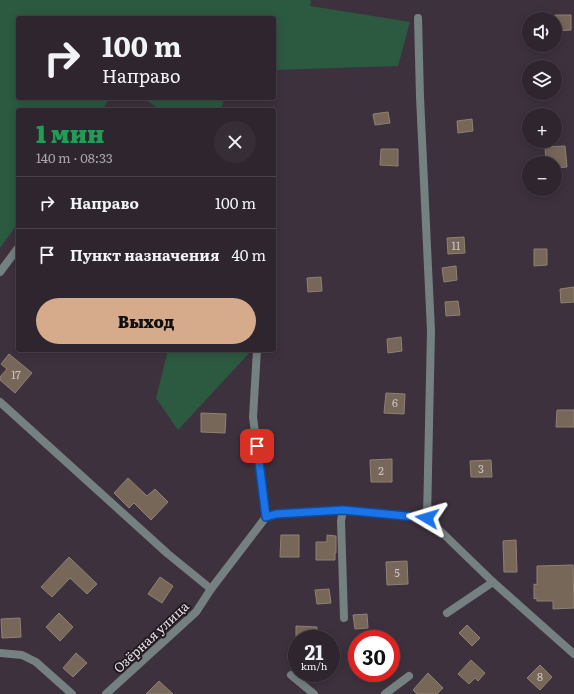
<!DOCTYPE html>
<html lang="ru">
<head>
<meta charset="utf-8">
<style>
	:root { --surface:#2e252e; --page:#362d36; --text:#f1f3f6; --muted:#a7a5aa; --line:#49424a; --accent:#d6ab8b }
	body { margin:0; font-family:Literata,serif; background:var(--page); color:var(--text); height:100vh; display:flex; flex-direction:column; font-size:15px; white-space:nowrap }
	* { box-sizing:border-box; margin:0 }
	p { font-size:13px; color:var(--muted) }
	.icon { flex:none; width:22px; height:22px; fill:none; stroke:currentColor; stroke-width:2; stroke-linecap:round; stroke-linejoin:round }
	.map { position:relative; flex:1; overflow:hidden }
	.side { position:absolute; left:16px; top:108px; width:260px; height:244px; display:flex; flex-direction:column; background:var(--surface); border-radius:4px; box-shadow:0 2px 10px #0003,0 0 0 1px var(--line) }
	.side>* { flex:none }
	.guide { position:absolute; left:16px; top:16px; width:260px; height:84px; border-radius:4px; box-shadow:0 2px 10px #0003,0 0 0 1px var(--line); background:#2e252e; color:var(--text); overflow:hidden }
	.buttons { position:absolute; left:522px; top:12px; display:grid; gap:8px }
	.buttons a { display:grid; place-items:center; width:40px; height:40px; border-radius:50%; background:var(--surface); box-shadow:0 2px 10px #0003,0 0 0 1px var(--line); font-size:20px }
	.speed { position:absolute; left:288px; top:630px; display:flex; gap:8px; font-size:20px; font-weight:700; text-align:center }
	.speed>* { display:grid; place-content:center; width:52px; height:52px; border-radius:50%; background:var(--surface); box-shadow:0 2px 10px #0003,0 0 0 1px var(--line); line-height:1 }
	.speed small { font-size:10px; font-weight:400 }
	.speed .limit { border:6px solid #d22; background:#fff; color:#111 }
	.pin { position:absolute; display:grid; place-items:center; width:34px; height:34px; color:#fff; margin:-17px; border-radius:8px; box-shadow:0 2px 6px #0006 }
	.me { position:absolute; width:44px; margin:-22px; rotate:277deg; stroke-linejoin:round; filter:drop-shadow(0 0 3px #0008) }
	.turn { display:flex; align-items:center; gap:14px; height:84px; padding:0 20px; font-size:18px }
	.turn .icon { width:52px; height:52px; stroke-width:2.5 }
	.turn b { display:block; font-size:28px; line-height:34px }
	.round { display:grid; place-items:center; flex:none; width:42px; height:42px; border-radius:21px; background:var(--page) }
	.headline { display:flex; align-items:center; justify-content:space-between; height:68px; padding:0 20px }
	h1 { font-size:24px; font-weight:800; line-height:30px; color:#1e9e55 }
	.primary-button { display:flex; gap:8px; margin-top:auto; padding:8px 20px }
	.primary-button a { flex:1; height:46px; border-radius:24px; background:var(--accent); color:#111; font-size:16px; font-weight:800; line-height:46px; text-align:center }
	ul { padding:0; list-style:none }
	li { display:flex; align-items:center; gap:12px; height:52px; padding:0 20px; border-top:1px solid var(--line) }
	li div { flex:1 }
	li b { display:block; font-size:15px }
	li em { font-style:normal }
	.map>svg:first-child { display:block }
	.green { fill:#2b5a40 }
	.building { fill:#776759; stroke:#918172 }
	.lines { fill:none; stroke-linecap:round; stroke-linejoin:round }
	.street { stroke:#758081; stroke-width:8 }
	.route-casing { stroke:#114b97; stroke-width:10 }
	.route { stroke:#1a73e8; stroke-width:7 }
	.labels { text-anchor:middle; stroke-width:4; stroke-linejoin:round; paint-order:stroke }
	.number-label { font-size:11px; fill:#ccc2c4 }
	.street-label { font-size:13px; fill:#e8e0e8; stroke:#211b21 }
</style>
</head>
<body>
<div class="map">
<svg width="574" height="694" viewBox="0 0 574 694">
	<rect width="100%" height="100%" fill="#3d313e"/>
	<g class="green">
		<path d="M0 0H311L310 6 410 22 398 66 274 70V18H18V98H110L102 110H18V223L0 248Z"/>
		<path d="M142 98H225L221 108 162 110Z"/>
		<path d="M168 350H250L251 351 178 430 156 398Z"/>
	</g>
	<g class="building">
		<path d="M555 15H571V30L555 31Z"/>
		<path d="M388 112 390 123 375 125 373 114Z"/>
		<path d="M472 119 473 131 458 133 457 121Z"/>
		<path d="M565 146 567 167 555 168V163H546L545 147Z"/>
		<path d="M381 149H398V166L380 165Z"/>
		<path d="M464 237 465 253 448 254 447 238Z"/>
		<path d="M534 249H547V265L534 266Z"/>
		<path d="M456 266 457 280 444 282 442 268Z"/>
		<path d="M321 277 322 291 308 292 307 278Z"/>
		<path d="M574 287V302L561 303 560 289Z"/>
		<path d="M458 301 460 315 446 316 445 302Z"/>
		<path d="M401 337 402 351 388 353 387 339Z"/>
		<path d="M9 354 32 373 15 393 0 380V377L7 369 1 364Z"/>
		<path d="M386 393 405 394 404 414 384 413Z"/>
		<path d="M557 410H574V427H556Z"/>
		<path d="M201 413 226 414 225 433 201 432Z"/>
		<path d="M392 459V482H371L370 460Z"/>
		<path d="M491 460 492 477H471L470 461Z"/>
		<path d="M128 478 147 496 155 489 168 502 151 520 134 503 129 508 114 493Z"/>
		<path d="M281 535H299V557H280Z"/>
		<path d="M327 535 336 536V553H335V560H316V542H327Z"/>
		<path d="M516 540 517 572H504L503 541Z"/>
		<path d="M69 557 97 584 87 594 70 578 52 597 41 587Z"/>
		<path d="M407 561 408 584 387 585 386 562Z"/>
		<path d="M573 565 574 608 553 609V601H537V598L534 599V584L537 585V566Z"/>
		<path d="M160 577 173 586 162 603 148 594Z"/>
		<path d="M329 589 331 603 317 604 315 590Z"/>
		<path d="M59 613 73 627 60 641 46 627Z"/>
		<path d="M367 614 368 628 355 629 353 615Z"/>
		<path d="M20 618 21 637 2 638 1 619Z"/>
		<path d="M467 625 480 638 472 646 459 633Z"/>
		<path d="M296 626 317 627V637H296Z"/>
		<path d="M76 653 87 663 73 677 63 668Z"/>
		<path d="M471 660 485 673 478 681 475 678 469 684 458 674Z"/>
		<path d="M540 665 552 677 540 690 527 678Z"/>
		<path d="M428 673 443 688 437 694H417L413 690Z"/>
		<path d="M159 681 173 694H146Z"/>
	</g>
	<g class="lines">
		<g class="street">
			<path d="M418 18 420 97 431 331 427 518"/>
			<path d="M0 272 18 248"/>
			<path d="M257 350 253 417 266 517"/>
			<path d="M0 402 168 554 211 589"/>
			<path d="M343 510 341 521 344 618"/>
			<path d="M266 517 276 514 343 510 427 518 493 582 574 654"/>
			<path d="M447 613 493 582"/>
			<path d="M0 653 22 655 36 662 72 694"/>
			<path d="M291 675 314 694"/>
			<path d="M106 694 196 612 211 589 266 517"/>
			<path d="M385 694 409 676"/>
		</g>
	</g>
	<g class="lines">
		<defs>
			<path id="route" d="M257 446 266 517 276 514 343 510 427 518"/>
		</defs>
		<use href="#route" class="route-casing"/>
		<use href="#route" class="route"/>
	</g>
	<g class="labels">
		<g class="number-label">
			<text x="456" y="250">11</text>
			<text x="16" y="379">17</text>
			<text x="395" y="407">6</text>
			<text x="481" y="473">3</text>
			<text x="381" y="475">2</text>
			<text x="397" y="577">5</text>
			<text x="540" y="681">8</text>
		</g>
		<g class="street-label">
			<text transform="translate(151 637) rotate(-43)" y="5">Озёрная улица</text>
		</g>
	</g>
</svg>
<div class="buttons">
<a><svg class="icon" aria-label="sound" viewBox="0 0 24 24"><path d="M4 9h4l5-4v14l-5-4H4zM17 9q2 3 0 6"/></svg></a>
<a><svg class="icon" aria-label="layers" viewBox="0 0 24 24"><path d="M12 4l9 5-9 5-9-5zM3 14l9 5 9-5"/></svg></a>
<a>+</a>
<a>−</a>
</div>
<div class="speed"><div>21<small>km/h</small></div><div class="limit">30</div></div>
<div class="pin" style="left:257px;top:446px;background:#d93025"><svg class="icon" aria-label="arrive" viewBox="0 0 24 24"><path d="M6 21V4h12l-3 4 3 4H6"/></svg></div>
<svg class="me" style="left:427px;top:518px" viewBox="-20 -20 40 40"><path d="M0-17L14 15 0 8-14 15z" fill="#1a73e8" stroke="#fff" stroke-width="4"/></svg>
<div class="guide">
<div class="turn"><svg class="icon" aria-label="right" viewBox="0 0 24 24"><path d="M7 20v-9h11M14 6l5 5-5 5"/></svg><div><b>100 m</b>Направо</div></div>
</div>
<section class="side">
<div class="headline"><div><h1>1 мин</h1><p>140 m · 08:33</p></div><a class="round"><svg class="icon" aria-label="close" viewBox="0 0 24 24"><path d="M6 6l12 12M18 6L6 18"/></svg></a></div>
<ul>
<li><svg class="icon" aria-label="right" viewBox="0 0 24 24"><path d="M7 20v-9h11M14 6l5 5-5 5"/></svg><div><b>Направо</b></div><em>100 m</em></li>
<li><svg class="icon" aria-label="arrive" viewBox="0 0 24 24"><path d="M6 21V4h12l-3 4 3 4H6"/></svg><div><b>Пункт назначения</b></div><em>40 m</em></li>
</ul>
<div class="primary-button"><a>Выход</a></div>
</section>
</div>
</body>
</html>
